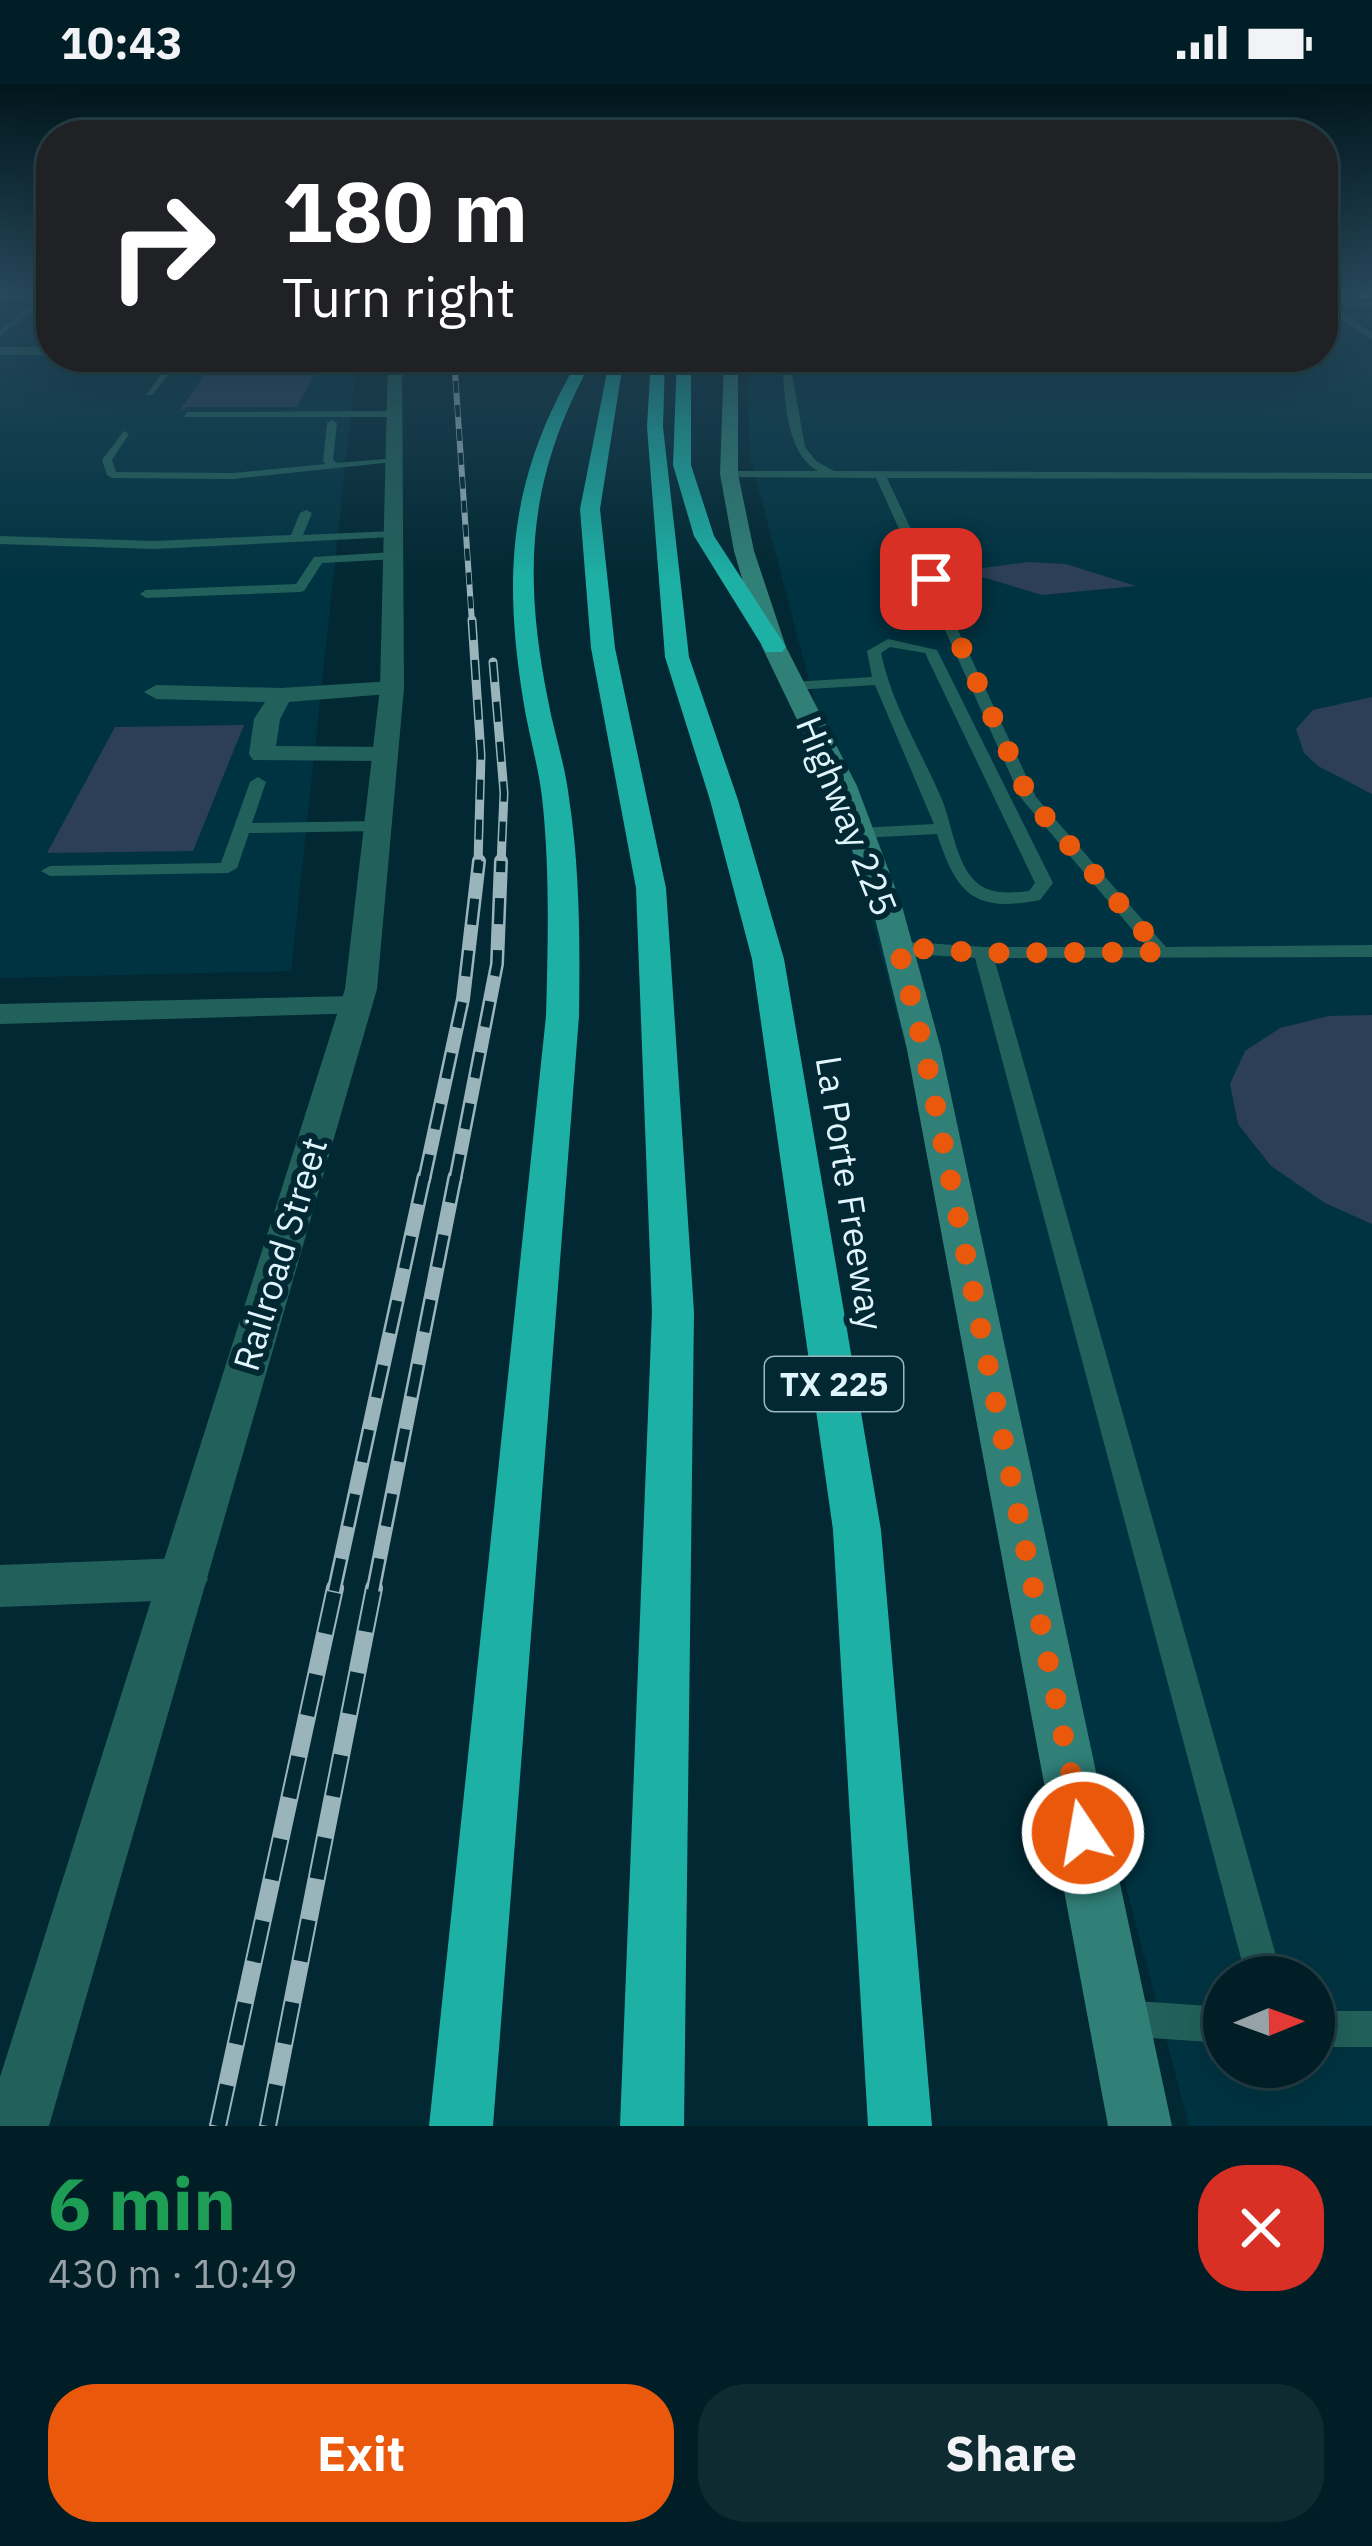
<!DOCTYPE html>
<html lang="en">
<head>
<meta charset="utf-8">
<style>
	:root { --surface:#011e26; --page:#0f2b32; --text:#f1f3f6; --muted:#96a2a7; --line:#233c43; --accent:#ea580c }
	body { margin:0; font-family:"IBM Plex Sans",sans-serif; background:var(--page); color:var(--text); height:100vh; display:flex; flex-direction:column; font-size:45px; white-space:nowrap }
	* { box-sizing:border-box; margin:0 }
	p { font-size:39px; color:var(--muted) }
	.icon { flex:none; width:66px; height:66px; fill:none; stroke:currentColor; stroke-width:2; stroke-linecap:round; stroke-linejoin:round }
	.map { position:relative; height:2042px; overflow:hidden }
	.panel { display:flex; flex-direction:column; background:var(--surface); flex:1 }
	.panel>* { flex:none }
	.guide { position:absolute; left:36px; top:36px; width:1302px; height:252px; border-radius:48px; box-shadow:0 12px 48px #0002,0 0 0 3px var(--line); background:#202124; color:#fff; overflow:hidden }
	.needle { width:78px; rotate:89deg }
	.tools { position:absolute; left:1203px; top:1872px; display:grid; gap:24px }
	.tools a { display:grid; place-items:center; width:132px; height:132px; border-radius:50%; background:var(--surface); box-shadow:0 12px 48px #0002,0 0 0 3px var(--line); font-size:60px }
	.pin { position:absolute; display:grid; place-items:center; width:102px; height:102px; color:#fff; margin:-51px; border-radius:24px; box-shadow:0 6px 18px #0006 }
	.me { position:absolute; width:132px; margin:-66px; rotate:348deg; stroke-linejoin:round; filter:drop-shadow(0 0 9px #0008) }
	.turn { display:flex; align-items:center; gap:42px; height:252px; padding:0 48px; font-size:54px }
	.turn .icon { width:156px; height:156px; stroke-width:2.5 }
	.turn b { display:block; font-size:84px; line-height:102px }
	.round { display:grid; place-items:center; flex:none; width:126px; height:126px; border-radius:48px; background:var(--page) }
	.overview { display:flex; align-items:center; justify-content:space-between; height:204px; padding:0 48px }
	h1 { font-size:72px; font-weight:700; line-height:90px; color:#1e9e55 }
	.primary-button { display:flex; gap:24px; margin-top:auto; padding:24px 48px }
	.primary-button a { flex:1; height:138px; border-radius:48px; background:var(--accent); color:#fff; font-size:48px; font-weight:700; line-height:138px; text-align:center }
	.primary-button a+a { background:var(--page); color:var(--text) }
	.status { display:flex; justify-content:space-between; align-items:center; height:84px; padding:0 60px; background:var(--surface); direction:ltr }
	.status svg { height:33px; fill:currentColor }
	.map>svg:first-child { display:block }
	.built { fill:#003341; fill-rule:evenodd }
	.building { fill:#2d3f56 }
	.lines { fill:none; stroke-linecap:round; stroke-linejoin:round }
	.service { fill:#22615b; fill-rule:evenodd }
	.minor { fill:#22615b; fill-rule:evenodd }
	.tertiary { fill:#22615b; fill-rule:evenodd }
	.secondary { fill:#308078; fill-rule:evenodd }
	.motorway { fill:#1db0a5; fill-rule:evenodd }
	.rail-far4-casing { stroke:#9ab4bc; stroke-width:6 }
	.rail-far3-casing { stroke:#9ab4bc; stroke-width:9 }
	.rail-far2-casing { stroke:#9ab4bc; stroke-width:14 }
	.rail-far1-casing { stroke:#9ab4bc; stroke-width:15 }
	.rail-casing { stroke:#9ab4bc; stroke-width:18 }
	.rail-far4 { stroke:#012833; stroke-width:4.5; stroke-dasharray:12; stroke-linecap:butt }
	.rail-far3 { stroke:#012833; stroke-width:6; stroke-dasharray:20; stroke-linecap:butt }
	.rail-far2 { stroke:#012833; stroke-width:9; stroke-dasharray:26; stroke-linecap:butt }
	.rail-far1 { stroke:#012833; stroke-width:10; stroke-dasharray:33; stroke-linecap:butt }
	.rail { stroke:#012833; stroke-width:14; stroke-dasharray:42; stroke-linecap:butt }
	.route { stroke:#ea580c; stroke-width:21; stroke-dasharray:0 37.8 }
	.labels { text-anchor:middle; stroke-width:12; stroke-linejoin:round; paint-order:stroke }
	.shield { fill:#012833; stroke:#9db7bf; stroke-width:3 }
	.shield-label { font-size:33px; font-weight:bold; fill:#e0f4fb }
	.street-label { font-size:36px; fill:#e0f4fb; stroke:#012833 }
</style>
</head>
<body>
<div class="status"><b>10:43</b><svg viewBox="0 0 49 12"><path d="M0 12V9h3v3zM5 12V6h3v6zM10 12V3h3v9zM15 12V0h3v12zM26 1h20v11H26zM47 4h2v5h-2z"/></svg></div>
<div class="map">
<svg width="1372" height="2042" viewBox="0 0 1372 2042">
	<rect width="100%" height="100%" fill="#012833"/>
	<g class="built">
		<path d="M0 210H51V273H357L291 887 0 894Z"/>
		<path d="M1323 210H1372V2042H1189L750 372 746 273H1323ZM1224 1893H1314V1983H1224Z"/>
	</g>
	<g class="building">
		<path d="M209 284H275L316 287 297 323H187L178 329Z"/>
		<path d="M1028 478 1066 480 1136 502 1042 511 962 487Z"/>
		<path d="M1372 613V710L1318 682 1304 669 1296 645 1313 626Z"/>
		<path d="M244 641 193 767 47 769 115 643Z"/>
		<path d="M1372 931V1140L1325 1119 1271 1082 1238 1040 1230 1000 1245 967 1280 944 1329 932Z"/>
	</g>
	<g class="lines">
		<g class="service">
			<path d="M51 210 47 216 0 252V246L36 216H0V212Z"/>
			<path d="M1323 218H1372V222H1333L1372 249V256L1323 223Z"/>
			<path d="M51 249V257L41 269H35Z"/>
			<path d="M174 273H183L152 311H146Z"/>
			<path d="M257 273 395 279 399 282 395 285 281 281Z"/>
			<path d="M781 273H789L805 363 816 377 834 387 1372 389V395L887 394 1036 713 1166 863 1372 861V873L994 874 1282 1893H1246L975 874 897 869 888 863 897 857 983 863H1147L1021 714 876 394 729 393 724 390 729 387H818C783 367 786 309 781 273Z"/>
			<path d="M187 328 394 327 399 330 394 333H184Z"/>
			<path d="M332 336 337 339 333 376 337 379 397 374 402 377 233 395 112 394 107 391 102 376 124 347 129 350 112 376 116 388 233 389 326 380 323 377 327 339Z"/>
			<path d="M306 426 312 429 303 451 393 447 399 450 393 453 154 465 0 460V452L154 457 291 451 300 429Z"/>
			<path d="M393 468 399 472 397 475 322 479 304 507 300 508 146 514 140 510 146 506 296 500 314 473Z"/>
			<path d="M888 555 937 566 1053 799 1040 816C973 829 957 810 937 750L860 754 852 749 860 744 934 740 875 601 793 606 786 602 793 598 872 593 867 567ZM890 563 925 569 1035 799 1029 807C1011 809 988 811 975 797 956 778 952 742 943 718 922 668 892 622 881 569Z"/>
			<path d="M258 693 266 698 252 739 377 737 385 742 377 747 249 749 237 784 228 789 50 792 41 787 50 782 221 779 250 698Z"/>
			<path d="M1121 1916 1224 1923V1959L1121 1952 1108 1947 1103 1934 1108 1921Z"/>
			<rect x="1314" y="1927" width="58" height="36"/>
		</g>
		<g class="minor">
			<path d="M392 597 404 604 401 609 289 618 280 635 276 662 393 663 397 669 393 675 384 677 253 676 249 670 254 635 265 618 156 615 144 608 156 601 281 604Z"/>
			<path d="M354 912 366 915 371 922 366 929 0 940V920Z"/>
			<path d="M183 1474 200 1480 208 1495 200 1510 183 1516 0 1523V1481Z"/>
		</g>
		<g class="tertiary">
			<rect x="0" y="263" width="51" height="8"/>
			<path d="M388 273H402L404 604 377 905 49 2042H0V1993L345 905 380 604Z"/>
		</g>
		<path class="secondary" d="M724 273H738V390L754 467 786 563 857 702 902 822 941 965 1172 2042H1108L907 965 872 822 829 702 762 563 734 467 720 390Z"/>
		<g class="motorway">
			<path d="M580 273H594C528 391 522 485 548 616 554 649 565 680 569 714 580 786 580 859 579 932L493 2042H429L546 932C548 859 550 786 542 713 538 680 528 648 523 615 502 483 511 389 580 273Z"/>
			<path d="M610 273H624L600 425 615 564 666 804 694 1228 684 2042H620L652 1228 636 804 591 564 580 425Z"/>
			<path d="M651 273H665L663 343 689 573 738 716 784 875 881 1446 932 2042H868L833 1446 752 875 710 716 665 573 647 343Z"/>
			<path d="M677 273H691V381L714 452 786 563 782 568H766L694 452 673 381Z"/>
		</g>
		<defs>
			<g id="rail-far4">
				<path d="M1323 211H1372"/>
				<path d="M454 273 472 539"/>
			</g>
			<g id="rail-far3">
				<path d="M472 536 481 671 478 780"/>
				<path d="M493 578 504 709 501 780"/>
			</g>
			<g id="rail-far2">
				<path d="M424 1096 463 915 479 777"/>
				<path d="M455 1096 497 880 501 777"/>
			</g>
			<g id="rail-far1">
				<path d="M334 1507 424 1093"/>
				<path d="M373 1507 455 1093"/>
			</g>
			<g id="rail">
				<path d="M218 2042 335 1504"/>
				<path d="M268 2042 374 1504"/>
			</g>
		</defs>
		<use href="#rail-far4" class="rail-far4-casing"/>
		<use href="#rail-far3" class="rail-far3-casing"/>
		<use href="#rail-far2" class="rail-far2-casing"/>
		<use href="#rail-far1" class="rail-far1-casing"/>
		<use href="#rail" class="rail-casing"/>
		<use href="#rail-far4" class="rail-far4"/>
		<use href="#rail-far3" class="rail-far3"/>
		<use href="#rail-far2" class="rail-far2"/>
		<use href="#rail-far1" class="rail-far1"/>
		<use href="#rail" class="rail"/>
	</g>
	<linearGradient id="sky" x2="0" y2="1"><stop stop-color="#01161c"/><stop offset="0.42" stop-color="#27485b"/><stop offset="1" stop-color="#27485b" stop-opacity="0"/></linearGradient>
	<rect width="1372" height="496" fill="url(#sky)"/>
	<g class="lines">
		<path class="route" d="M931 495 1029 714 1161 868 983 869 898 863 924 965 1083 1749"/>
	</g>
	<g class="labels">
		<rect class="shield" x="765" y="1273" width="138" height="54" rx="9"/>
		<g class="shield-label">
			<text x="834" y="1312">TX 225</text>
		</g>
		<g class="street-label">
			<text transform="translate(847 732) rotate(68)" y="13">Highway 225</text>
			<text transform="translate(850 1109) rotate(81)" y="13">La Porte Freeway</text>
			<text transform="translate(280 1170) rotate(-73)" y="13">Railroad Street</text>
		</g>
	</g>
</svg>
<div class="tools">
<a><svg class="needle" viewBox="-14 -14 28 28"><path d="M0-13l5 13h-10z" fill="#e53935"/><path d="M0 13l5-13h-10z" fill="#96a2a7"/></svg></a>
</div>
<div class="pin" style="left:931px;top:495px;background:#d93025"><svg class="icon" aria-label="arrive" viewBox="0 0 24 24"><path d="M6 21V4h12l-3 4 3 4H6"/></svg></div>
<svg class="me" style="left:1083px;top:1749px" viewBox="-20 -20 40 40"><circle r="17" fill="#ea580c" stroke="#fff" stroke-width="3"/><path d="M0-11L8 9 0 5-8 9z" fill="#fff"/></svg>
<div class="guide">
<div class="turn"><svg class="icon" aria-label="right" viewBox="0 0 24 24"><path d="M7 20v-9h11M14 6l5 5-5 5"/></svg><div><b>180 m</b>Turn right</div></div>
</div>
</div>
<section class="panel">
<div class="overview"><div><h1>6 min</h1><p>430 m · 10:49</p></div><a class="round" style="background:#d93025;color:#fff"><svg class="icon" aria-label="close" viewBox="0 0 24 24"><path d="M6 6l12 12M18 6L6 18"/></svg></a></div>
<div class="primary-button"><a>Exit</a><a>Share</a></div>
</section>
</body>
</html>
